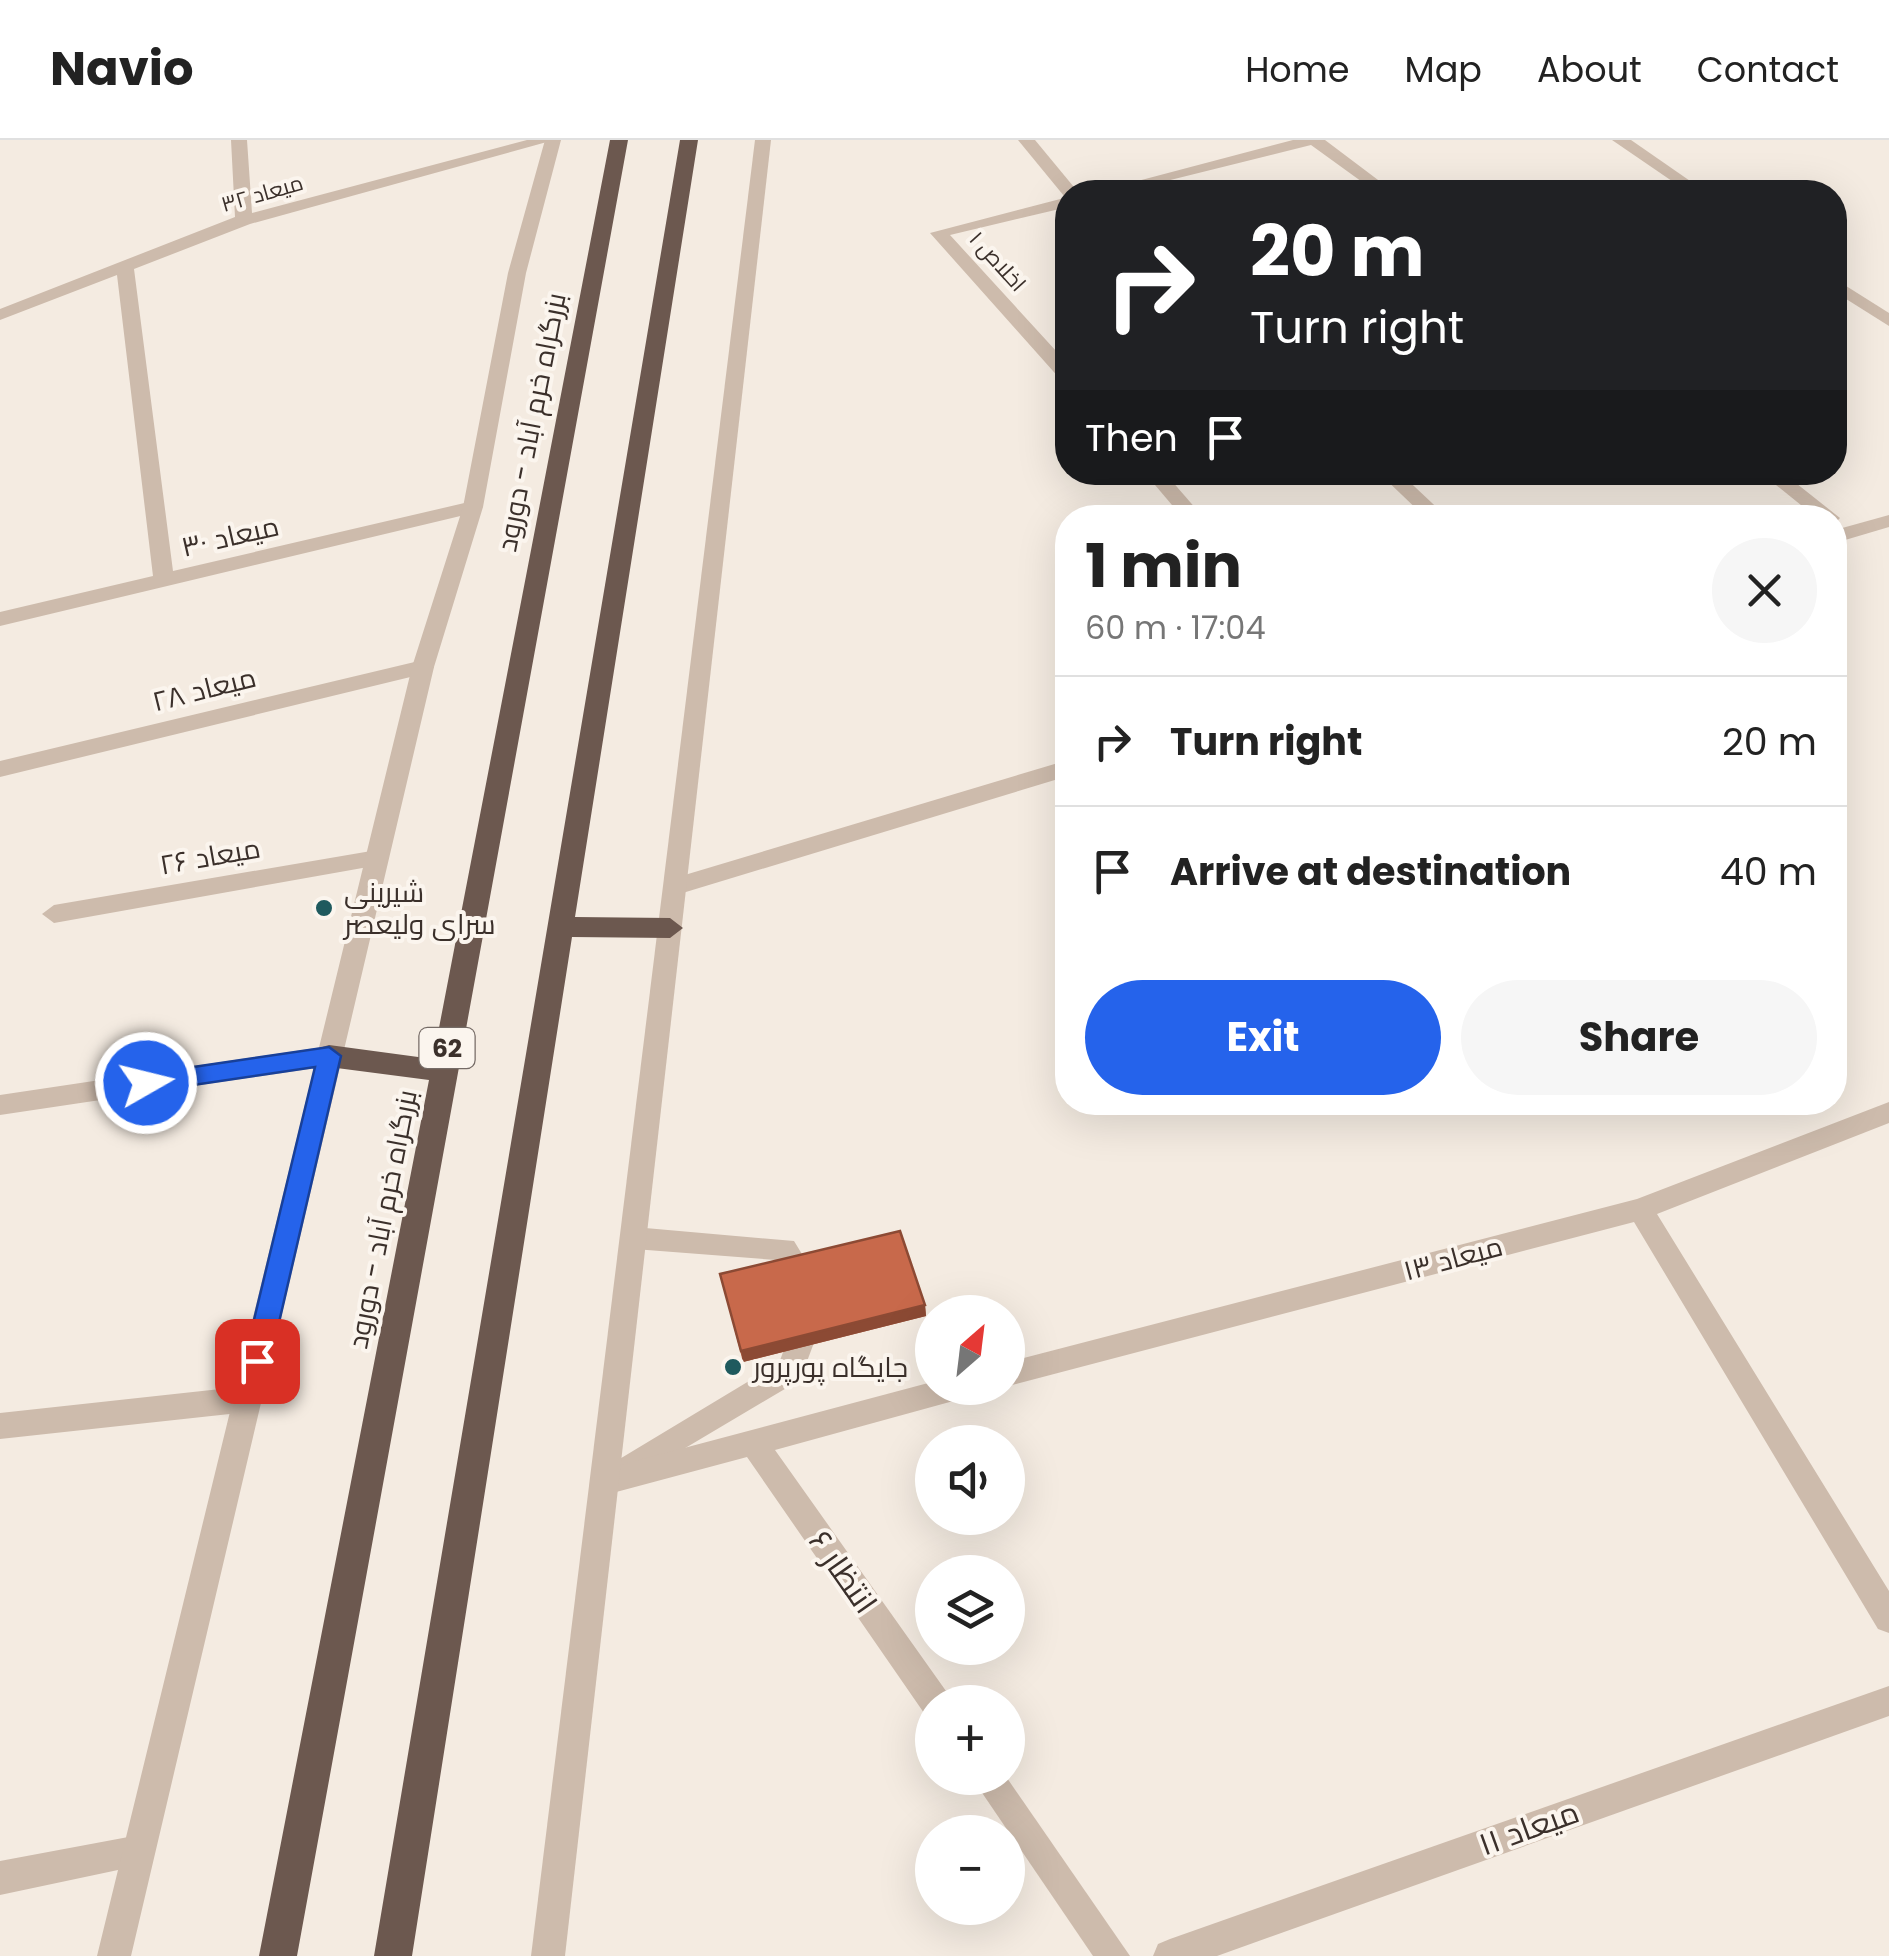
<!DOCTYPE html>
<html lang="en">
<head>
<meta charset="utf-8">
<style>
	:root { --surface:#fff; --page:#f6f6f6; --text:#222; --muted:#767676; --line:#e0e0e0; --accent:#2563eb }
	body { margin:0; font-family:Poppins,Cairo,sans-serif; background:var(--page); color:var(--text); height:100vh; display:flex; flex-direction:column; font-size:38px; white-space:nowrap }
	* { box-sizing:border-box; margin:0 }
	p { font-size:32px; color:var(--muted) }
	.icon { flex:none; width:55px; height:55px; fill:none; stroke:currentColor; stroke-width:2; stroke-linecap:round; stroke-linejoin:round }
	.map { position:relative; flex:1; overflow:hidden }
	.drawer { position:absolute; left:1055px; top:365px; width:792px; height:610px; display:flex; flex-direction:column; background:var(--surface); border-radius:40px; box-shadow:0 10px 40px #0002 }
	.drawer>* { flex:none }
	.top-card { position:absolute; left:1055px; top:40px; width:792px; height:305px; border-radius:40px; box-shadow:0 10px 40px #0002; background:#202124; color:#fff; overflow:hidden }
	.needle { width:65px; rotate:28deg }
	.buttons { position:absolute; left:915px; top:1155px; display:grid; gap:20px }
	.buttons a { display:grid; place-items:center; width:110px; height:110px; border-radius:50%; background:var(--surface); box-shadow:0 10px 40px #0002; font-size:50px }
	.pin { position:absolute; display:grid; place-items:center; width:85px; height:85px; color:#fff; margin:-42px; border-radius:20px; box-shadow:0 5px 15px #0006 }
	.me { position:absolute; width:110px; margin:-55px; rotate:82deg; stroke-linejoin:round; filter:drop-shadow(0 0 8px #0008) }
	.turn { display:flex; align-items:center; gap:35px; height:210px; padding:0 30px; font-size:45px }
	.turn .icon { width:130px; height:130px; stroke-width:2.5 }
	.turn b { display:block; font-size:70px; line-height:85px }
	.then { display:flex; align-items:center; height:95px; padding:0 30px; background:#0003; gap:20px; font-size:38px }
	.round { display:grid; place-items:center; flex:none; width:105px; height:105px; border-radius:52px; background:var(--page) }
	.summary { display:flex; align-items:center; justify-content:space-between; height:170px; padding:0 30px }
	h1 { font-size:60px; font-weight:700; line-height:75px }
	.primary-button { display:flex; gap:20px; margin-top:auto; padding:20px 30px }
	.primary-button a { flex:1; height:115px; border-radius:60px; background:var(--accent); color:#fff; font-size:40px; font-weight:700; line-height:115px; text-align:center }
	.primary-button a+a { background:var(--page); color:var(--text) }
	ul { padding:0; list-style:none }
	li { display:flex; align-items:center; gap:30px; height:130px; padding:0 30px; border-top:2px solid var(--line) }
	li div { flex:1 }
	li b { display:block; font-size:38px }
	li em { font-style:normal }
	header { display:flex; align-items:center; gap:60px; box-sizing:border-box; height:140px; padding:0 50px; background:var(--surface); border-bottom:2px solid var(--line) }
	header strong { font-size:48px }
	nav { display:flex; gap:55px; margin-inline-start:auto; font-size:35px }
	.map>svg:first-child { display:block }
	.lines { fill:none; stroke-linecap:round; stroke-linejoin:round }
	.service { fill:#cdbbac; fill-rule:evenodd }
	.minor { fill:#cdbbac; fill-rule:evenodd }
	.tertiary { fill:#cdbbac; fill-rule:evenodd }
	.trunk { fill:#6c584f; fill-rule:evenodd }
	.wall { fill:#ac5a40 }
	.shaded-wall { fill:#8c4a34 }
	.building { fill:#c8694b; stroke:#8c4a34; stroke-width:2.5 }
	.route { fill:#2563eb; stroke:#184099; stroke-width:2.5 }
	.poi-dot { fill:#1f5a5e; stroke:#fbf5ee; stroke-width:4 }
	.labels { text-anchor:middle; stroke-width:8; stroke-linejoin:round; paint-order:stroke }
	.far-street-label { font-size:22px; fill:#3b302b; stroke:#fbf5ee }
	.shield { fill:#fbf5ee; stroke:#756b66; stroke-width:2.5 }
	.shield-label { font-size:25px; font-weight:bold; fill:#3b302b }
	.street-label { font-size:28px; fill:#3b302b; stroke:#fbf5ee }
	.poi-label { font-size:28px; fill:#3b302b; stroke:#fbf5ee; text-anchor:start }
	.near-street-label { font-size:32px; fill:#3b302b; stroke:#fbf5ee }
</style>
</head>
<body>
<header>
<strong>Navio</strong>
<nav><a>Home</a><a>Map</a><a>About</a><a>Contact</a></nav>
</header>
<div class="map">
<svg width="1889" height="1816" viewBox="0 0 1889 1816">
	<rect width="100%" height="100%" fill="#f4ebe1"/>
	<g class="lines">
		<g class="service">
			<path d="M634 1087 794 1101 830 1160 800 1240 618 1348 608 1344 603 1335 608 1326 779 1223 802 1161 776 1120 634 1109 625 1106 621 1098 625 1090Z"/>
			<path d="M248 1246 258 1250 262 1259 258 1268 248 1272 0 1299V1273Z"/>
		</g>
		<g class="minor">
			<path d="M231 0H247L252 73 527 0H554L250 84 134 129 173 431 473 361 483 367 473 373 0 486V472L153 436 117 135 0 180V169L235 77Z"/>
			<path d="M1018 0H1035L1078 52 1064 56Z"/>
			<path d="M1293 0H1325L1394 52H1376L1311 5 1122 52H1096Z"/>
			<path d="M1612 0H1631L1706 52H1688Z"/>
			<path d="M1068 57V67L950 95 1068 224V241L1061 240 930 93Z"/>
			<path d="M1835 139 1889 173V186L1835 152Z"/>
			<path d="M1144 332H1164L1204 378H1183Z"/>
			<path d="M1378 332H1399L1448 378H1426Z"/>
			<path d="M1760 332H1782L1840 378 1835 383V378H1817Z"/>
			<path d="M1889 375V387L1835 403V390Z"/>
			<path d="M423 520 434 527 431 532 0 637V621Z"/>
			<path d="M1068 620V636L676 755 664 746 668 740Z"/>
			<path d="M377 710 385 712 389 718 385 724 54 783 42 774 54 765Z"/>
			<path d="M329 906 338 909 342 916 338 923 329 926 0 975V955Z"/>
			<path d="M1889 962V983L1657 1074 1889 1451V1493L1878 1489 1634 1082 1008 1246V1222L1637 1059Z"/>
			<path d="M932 1242V1248H971L967 1257 957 1260 775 1310 946 1551 950 1562H932V1576L924 1573 747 1317 605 1355 595 1351 590 1342 595 1333 605 1329Z"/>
			<path d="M1889 1546V1576L1217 1816H1153L1158 1804 1170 1799Z"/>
			<path d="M972 1638H1007L1130 1816H1093Z"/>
			<path d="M139 1695 151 1699 155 1711 151 1723 0 1755V1721Z"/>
		</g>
		<g class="tertiary">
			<path d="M545 0H561L526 133 483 367 434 527 131 1816H97L412 527 463 367 508 133Z"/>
			<path d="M755 0H771L565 1816H531Z"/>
		</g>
		<g class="trunk">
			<path d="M610 0H628L297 1816H259L429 940 329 927 319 924 315 916 319 908 329 905 433 919Z"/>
			<path d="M680 0H698L575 777 670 778 683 788 670 798 572 797 412 1816H374Z"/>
		</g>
	</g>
	<path class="wall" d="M720 1134 925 1165 926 1176 743 1222Z"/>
	<path class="shaded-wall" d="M925 1165 926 1176 743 1222 741 1211Z"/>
	<path class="building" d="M900 1091 925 1165 741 1211 720 1134Z"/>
	<path class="route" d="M329 907 341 916 270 1221 257 1232 244 1221 315 927 146 952 135 943 146 934Z"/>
	<g class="poi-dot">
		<circle cx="324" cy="768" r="10"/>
		<circle cx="733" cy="1227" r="10"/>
	</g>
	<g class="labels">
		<g class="far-street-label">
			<text transform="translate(262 53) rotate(-16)" y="8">میعاد ۳۲</text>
			<text transform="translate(998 121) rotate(48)" y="8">اخلاص ۱</text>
		</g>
		<rect class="shield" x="419.5" y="888" width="55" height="40" rx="8"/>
		<g class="shield-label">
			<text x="447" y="917">62</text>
		</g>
		<g class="street-label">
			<text transform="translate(531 282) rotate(-79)" y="10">بزرگراه خرم آباد - دورود</text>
			<text transform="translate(230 396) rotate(-13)" y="10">میعاد ۳۰</text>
			<text transform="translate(204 549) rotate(-14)" y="10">میعاد ۲۸</text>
			<text transform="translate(210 716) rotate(-10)" y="10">میعاد ۲۶</text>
			<text transform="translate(382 1079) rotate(-79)" y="10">بزرگراه خرم آباد - دورود</text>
			<text transform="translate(1453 1118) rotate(-15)" y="10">میعاد ۱۳</text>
		</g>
		<g class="poi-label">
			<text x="344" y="762">شیرینی<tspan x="344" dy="32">سرای ولیعصر</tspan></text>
			<text x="753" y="1237">جایگاه پورپرور</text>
		</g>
		<g class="near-street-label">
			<text transform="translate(843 1432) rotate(55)" y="11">انتظار ۶</text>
			<text transform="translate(1529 1688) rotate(-20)" y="11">میعاد ۱۱</text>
		</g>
	</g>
</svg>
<div class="buttons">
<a><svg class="needle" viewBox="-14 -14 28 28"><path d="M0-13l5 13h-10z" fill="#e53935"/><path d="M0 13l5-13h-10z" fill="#767676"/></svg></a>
<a><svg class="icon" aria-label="sound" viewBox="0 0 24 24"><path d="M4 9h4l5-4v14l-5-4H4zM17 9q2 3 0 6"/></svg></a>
<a><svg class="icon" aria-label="layers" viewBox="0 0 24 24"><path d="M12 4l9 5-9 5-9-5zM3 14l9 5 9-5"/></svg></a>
<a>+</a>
<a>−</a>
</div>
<div class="pin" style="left:257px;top:1221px;background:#d93025"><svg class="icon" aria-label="arrive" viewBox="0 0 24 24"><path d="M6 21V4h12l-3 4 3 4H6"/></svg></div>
<svg class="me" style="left:146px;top:943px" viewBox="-20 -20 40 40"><circle r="17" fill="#2563eb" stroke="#fff" stroke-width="3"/><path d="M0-11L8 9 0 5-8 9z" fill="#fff"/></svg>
<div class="top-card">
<div class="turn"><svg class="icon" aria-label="right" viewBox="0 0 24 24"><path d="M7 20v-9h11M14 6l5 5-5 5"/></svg><div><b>20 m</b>Turn right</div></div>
<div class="then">Then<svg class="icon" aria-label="arrive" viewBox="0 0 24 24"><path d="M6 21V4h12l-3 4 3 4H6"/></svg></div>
</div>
<section class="drawer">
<div class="summary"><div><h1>1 min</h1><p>60 m · 17:04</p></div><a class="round"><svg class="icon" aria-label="close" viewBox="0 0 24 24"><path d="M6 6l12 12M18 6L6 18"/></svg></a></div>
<ul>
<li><svg class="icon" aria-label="right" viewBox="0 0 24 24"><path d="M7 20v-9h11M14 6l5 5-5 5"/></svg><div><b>Turn right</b></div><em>20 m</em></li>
<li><svg class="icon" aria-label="arrive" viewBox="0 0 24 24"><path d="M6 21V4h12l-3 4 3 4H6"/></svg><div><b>Arrive at destination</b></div><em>40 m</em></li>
</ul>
<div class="primary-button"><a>Exit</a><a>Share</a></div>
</section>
</div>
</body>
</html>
